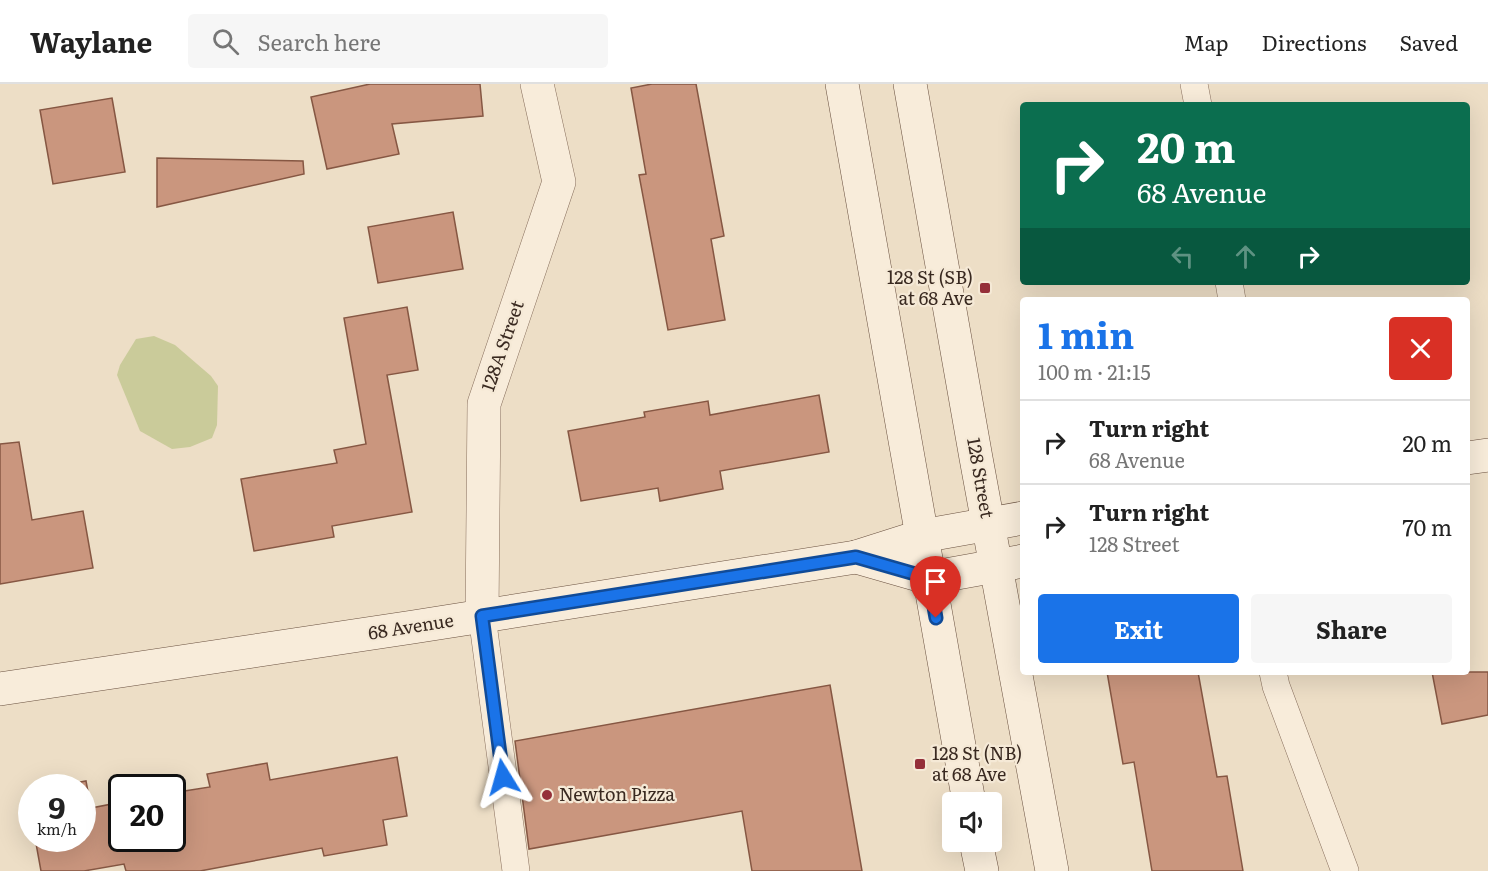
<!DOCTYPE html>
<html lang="en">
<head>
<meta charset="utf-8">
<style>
	:root { --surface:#fff; --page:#f6f6f6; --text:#222; --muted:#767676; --line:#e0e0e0; --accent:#1a73e8 }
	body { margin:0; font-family:Literata,serif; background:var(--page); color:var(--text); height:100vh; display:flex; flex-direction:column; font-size:22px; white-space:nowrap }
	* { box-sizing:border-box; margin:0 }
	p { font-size:20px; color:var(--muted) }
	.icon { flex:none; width:33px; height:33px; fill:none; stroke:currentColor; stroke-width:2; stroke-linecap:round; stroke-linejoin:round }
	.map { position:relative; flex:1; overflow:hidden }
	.panel { position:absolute; left:1020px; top:213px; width:450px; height:378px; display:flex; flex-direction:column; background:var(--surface); border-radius:6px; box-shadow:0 6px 24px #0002 }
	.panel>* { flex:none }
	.guide { position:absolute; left:1020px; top:18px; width:450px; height:183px; border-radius:6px; box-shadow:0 6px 24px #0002; background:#0b6e4f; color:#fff; overflow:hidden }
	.controls { position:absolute; left:942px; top:708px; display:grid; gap:12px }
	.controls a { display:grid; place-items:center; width:60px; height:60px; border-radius:6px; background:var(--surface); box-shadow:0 6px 24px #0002; font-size:30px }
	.speed { position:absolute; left:18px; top:690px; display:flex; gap:12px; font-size:30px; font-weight:700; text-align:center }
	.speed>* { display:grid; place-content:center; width:78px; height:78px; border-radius:50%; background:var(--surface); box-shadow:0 6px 24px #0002; line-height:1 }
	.speed small { font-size:15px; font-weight:400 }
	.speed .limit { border:3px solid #111; border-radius:9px; background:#fff; color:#111 }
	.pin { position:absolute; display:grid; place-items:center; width:51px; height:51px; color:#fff; margin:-62px -26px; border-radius:50% 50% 50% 0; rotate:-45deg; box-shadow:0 0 6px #0007 }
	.pin .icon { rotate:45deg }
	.me { position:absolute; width:66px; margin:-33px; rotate:352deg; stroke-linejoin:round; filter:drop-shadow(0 0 4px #0008) }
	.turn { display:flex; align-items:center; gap:21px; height:126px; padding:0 18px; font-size:27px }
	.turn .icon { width:78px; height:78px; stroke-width:2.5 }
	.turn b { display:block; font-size:42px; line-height:51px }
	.lanes { display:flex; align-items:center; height:57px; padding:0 18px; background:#0003; justify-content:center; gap:30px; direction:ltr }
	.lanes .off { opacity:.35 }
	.round { display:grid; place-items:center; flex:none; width:63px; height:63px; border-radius:6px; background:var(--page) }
	.head { display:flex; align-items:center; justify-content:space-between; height:102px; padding:0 18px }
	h1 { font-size:36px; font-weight:700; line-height:45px; color:var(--accent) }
	.cta { display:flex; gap:12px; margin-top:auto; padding:12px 18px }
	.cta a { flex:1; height:69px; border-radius:6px; background:var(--accent); color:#fff; font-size:24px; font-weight:700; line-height:69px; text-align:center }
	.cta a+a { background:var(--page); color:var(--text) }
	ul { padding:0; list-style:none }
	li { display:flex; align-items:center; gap:18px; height:84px; padding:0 18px; border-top:2px solid var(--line) }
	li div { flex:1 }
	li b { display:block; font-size:22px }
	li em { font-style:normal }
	header { display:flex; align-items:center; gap:36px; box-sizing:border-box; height:84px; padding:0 30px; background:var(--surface); border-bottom:2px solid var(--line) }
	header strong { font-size:28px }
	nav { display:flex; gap:33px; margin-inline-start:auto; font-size:21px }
	.search { width:420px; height:54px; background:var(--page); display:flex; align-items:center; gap:15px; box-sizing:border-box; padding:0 21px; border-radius:6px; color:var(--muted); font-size:22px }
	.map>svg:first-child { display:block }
	.green { fill:#cacb9a }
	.building { fill:#ca967e; stroke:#865743; stroke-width:1.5 }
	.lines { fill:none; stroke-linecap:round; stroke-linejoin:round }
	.lane-casing { stroke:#886f5d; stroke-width:28 }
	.street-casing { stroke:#886f5d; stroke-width:34 }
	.secondary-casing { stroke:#6a5140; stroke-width:34 }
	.lane { stroke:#f8ecda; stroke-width:27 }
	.street { stroke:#f8ecda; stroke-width:33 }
	.secondary { stroke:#f8ecda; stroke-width:33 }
	.route-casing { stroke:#114b97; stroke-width:15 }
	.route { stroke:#1a73e8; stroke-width:10 }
	.poi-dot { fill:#952f39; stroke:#f5e9d6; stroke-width:2 }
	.labels { text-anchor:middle; stroke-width:4.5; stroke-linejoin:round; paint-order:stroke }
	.poi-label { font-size:18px; fill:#392920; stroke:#f5e9d6; text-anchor:start }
	.street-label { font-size:18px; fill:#392920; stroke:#f5e9d6 }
</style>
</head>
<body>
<header>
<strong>Waylane</strong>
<div class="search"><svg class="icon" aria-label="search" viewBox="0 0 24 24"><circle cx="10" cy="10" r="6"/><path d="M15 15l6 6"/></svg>Search here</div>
<nav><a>Map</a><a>Directions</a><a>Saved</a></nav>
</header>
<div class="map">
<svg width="1488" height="787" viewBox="0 0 1488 787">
	<rect width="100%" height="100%" fill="#eddec6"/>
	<path class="green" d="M154 252 175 261 211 292 218 302 217 341 212 354 190 363 172 365 140 347 117 291 120 281 136 255Z"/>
	<g class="building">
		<path d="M370 0H480L483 32 392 40 399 70 327 85 311 13Z"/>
		<path d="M652 0H696L724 152 711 155 725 236 668 246 639 91 646 90 631 4Z"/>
		<path d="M112 14 125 88 53 100 40 26Z"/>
		<path d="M157 74 303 77 304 90 157 123Z"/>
		<path d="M453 128 463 185 378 199 368 143Z"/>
		<path d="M407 223 418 286 387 291 412 428 332 442 334 453 254 467 241 395 337 379 334 366 366 360 344 234Z"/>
		<path d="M819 311 829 368 720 387 723 405 660 417 658 404 581 417 568 347 645 333 644 328 708 317 710 331Z"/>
		<path d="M19 358 32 436 83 427 93 484 0 500V360Z"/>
		<path d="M1107 588H1198L1217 693 1227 692 1243 787H1152L1134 678 1123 680Z"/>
		<path d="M1432 588H1488V631L1442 640Z"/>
		<path d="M830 601 862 787H752L742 727 529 765 515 657Z"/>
		<path d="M397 673 407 732 383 736 387 761 324 772 322 764 200 787H126L124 780 84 787H41L35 754H82V704H49L86 697 91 724 122 718V754H172V709L210 703 207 690 267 679 270 696Z"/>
		<path d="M32 707V735L27 708Z"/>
	</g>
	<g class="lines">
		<defs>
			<g id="lane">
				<path d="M1194 0 1198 21"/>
				<path d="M1229 198 1232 216"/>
				<path d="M482 532 516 787"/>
				<path d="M1273 588 1276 602 1345 787"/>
			</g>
			<path id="street" d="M482 532 484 320 559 98 537 0"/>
			<g id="secondary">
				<path d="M842 0 969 718"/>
				<path d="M910 0 976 374 1052 787"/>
				<path d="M1467 374 1488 371"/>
				<path d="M856 473 929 494 1023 477"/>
				<path d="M0 605 413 543 856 473 922 452 1023 434"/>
				<path d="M976 758 982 787"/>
			</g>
		</defs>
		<use href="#lane" class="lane-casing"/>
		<use href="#street" class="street-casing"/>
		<use href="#secondary" class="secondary-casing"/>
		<use href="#lane" class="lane"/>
		<use href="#street" class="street"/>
		<use href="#secondary" class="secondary"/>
	</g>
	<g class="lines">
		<defs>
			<path id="route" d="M503 693 482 532 856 473 929 494 936 534"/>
		</defs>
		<use href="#route" class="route-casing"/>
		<use href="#route" class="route"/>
	</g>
	<g class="poi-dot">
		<rect x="979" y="198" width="12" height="12" rx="3"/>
		<rect x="914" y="674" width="12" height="12" rx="3"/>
		<circle cx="547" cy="711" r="6"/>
	</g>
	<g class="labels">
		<g class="poi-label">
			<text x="973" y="200" text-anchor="end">128 St (SB)<tspan x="973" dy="21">at 68 Ave</tspan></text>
			<text x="932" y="676">128 St (NB)<tspan x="932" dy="21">at 68 Ave</tspan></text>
			<text x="559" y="717">Newton Pizza</text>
		</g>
		<g class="street-label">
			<text transform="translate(503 262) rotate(-71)" y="6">128A Street</text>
			<text transform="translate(980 394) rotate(80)" y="6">128 Street</text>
			<text transform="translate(411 543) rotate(-9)" y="6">68 Avenue</text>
		</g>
	</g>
</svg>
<div class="controls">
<a><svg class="icon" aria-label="sound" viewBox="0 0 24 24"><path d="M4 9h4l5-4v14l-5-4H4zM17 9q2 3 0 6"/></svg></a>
</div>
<div class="speed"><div>9<small>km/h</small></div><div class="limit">20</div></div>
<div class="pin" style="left:936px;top:534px;background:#d93025"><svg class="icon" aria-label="arrive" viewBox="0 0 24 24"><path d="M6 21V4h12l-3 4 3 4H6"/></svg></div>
<svg class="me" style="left:503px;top:693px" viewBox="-20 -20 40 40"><path d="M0-17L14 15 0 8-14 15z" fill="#1a73e8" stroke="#fff" stroke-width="4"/></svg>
<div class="guide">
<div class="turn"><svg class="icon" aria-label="right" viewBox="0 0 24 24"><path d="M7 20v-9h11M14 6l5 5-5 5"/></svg><div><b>20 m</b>68 Avenue</div></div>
<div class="lanes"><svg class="icon off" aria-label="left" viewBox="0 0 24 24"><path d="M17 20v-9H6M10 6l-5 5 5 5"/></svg><svg class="icon off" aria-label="ahead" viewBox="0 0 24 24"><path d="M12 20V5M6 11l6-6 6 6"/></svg><svg class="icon" aria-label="right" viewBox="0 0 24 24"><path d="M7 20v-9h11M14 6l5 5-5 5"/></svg></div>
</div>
<section class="panel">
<div class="head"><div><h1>1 min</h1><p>100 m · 21:15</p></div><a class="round" style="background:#d93025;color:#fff"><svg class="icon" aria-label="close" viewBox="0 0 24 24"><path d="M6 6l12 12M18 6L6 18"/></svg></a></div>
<ul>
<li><svg class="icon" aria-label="right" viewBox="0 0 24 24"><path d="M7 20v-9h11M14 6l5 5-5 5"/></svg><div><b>Turn right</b><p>68 Avenue</p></div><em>20 m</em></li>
<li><svg class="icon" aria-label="right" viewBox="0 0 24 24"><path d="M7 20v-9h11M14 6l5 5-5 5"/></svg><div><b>Turn right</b><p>128 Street</p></div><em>70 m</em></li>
</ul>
<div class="cta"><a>Exit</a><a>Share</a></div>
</section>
</div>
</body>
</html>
